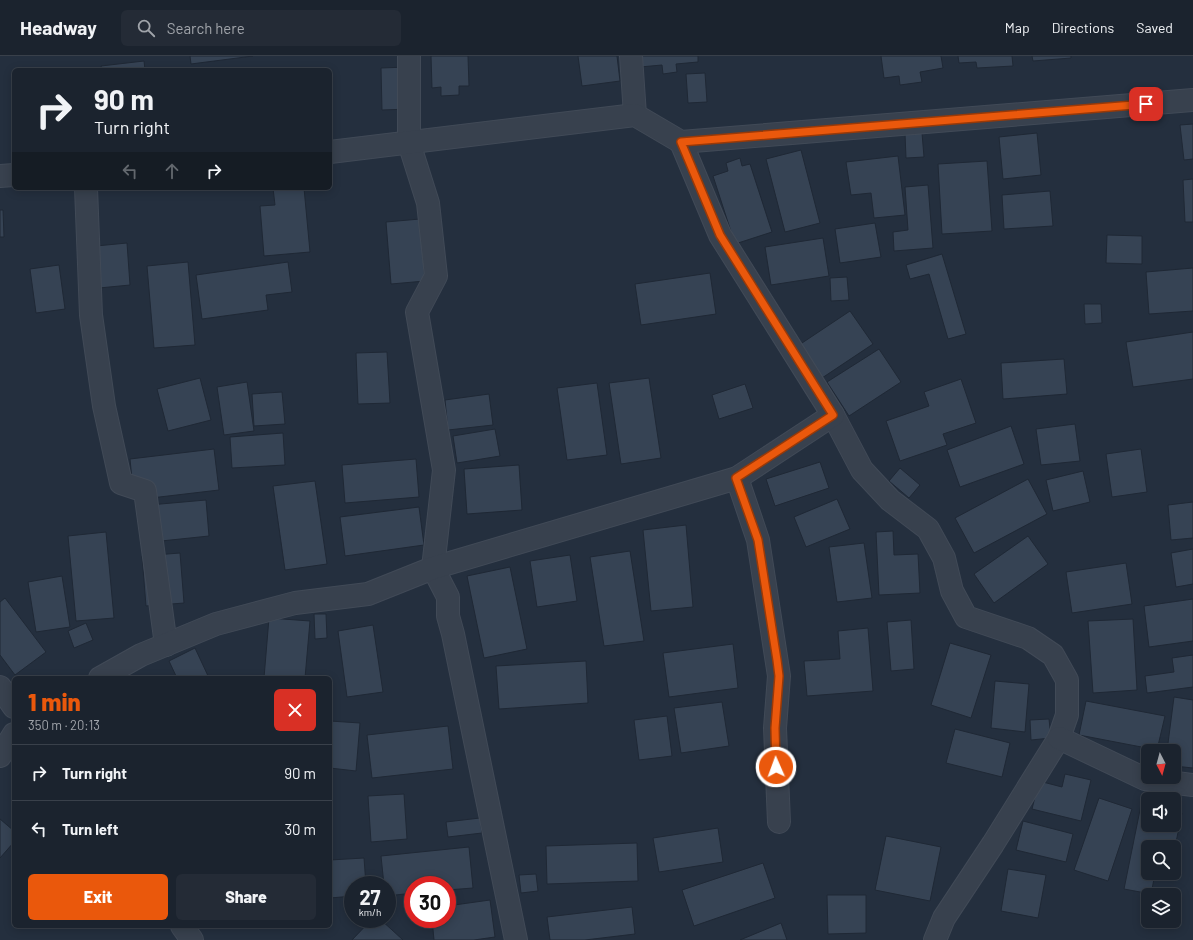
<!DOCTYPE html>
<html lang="en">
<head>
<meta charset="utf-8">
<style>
	:root { --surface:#1b232e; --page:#242b36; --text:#f1f3f6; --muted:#a0a4aa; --line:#39404a; --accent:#ea580c }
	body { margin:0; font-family:Barlow,sans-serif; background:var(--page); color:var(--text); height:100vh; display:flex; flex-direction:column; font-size:15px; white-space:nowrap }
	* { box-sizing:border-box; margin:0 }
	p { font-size:13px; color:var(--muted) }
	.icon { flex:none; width:22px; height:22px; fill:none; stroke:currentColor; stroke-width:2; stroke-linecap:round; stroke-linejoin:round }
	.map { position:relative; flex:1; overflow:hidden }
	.side { position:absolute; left:12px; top:620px; width:320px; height:252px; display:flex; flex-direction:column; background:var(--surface); border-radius:6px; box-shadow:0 2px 10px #0003,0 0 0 1px var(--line) }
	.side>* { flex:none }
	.top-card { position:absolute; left:12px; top:12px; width:320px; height:122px; border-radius:6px; box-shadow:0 2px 10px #0003,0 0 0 1px var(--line); background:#1b232e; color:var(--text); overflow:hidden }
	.needle { width:26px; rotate:174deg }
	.tools { position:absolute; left:1141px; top:688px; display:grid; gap:8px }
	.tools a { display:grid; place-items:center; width:40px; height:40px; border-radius:6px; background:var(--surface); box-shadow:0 2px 10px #0003,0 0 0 1px var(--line); font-size:20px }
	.speed { position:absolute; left:344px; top:820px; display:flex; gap:8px; font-size:20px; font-weight:700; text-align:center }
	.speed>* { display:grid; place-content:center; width:52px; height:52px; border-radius:50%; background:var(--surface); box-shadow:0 2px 10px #0003,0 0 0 1px var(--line); line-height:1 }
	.speed small { font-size:10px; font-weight:400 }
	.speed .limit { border:6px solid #d22; background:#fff; color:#111 }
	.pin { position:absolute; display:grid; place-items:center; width:34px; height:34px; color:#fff; margin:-17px; border-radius:8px; box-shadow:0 2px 6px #0006 }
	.me { position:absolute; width:44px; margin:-22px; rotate:358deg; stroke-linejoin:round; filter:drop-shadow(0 0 3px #0008) }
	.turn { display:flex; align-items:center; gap:14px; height:84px; padding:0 16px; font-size:18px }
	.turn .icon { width:52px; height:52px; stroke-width:2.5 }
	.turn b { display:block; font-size:28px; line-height:34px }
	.lanes { display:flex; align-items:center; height:38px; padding:0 16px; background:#0003; justify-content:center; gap:20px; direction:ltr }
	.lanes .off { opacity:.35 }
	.round { display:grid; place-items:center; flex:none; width:42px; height:42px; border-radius:6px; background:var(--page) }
	.overview { display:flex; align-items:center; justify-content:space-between; height:68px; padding:0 16px }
	h1 { font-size:24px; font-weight:800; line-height:30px; color:var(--accent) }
	.primary-button { display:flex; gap:8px; margin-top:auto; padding:8px 16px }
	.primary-button a { flex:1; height:46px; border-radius:6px; background:var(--accent); color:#fff; font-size:16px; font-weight:800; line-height:46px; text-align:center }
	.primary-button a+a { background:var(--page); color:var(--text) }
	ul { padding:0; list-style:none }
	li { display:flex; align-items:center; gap:12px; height:56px; padding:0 16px; border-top:1px solid var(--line) }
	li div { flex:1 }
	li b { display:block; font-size:15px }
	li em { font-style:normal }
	header { display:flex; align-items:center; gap:24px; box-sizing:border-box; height:56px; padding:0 20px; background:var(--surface); border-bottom:1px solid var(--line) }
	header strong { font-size:19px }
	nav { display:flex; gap:22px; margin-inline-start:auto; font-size:14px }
	.search { width:280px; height:36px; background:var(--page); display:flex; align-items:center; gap:10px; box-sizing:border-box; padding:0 14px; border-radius:6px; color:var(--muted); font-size:15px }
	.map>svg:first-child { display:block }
	.building { fill:#364354; stroke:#1f2835 }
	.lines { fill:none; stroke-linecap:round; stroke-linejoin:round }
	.minor-casing { stroke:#414a57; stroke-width:24 }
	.minor { stroke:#38414e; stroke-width:22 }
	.route-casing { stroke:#983908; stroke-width:10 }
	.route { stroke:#ea580c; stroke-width:7 }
</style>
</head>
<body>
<header>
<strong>Headway</strong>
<div class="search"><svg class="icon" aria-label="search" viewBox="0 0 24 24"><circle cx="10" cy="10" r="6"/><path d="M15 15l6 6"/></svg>Search here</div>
<nav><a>Map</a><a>Directions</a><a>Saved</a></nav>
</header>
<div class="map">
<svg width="1193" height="884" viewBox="0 0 1193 884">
	<rect width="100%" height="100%" fill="#242f3e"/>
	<g class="building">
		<path d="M190 0H253L191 8Z"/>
		<path d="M431 0H468L469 30H459V39L441 40V31L432 32Z"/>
		<path d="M578 0H617L620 25 582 30Z"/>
		<path d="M639 0H698V6L676 8 677 16 663 18 662 9 640 11Z"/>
		<path d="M881 0H941L943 12 920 16 922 26 900 29 899 20 884 22Z"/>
		<path d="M958 0H1012L1013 10 977 12 976 6 959 7Z"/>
		<path d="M1032 0H1071V2L1033 5Z"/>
		<path d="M144 5 145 14H102L101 10Z"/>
		<path d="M407 11 409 53 382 54 381 12Z"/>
		<path d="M705 17 707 46 688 47 686 18Z"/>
		<path d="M1193 68V103L1184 104 1180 69Z"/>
		<path d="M922 77 924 101 906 102 905 78Z"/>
		<path d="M1037 77 1041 119 1003 123 999 81Z"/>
		<path d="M801 94 820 167 785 176 766 103Z"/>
		<path d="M898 100 905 159 874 162 871 137 851 139 846 106Z"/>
		<path d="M740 102 742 110 750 108 772 176 735 188 713 120 728 115 726 107Z"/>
		<path d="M987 105 992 175 942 178 938 108Z"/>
		<path d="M1193 123V166H1185L1183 124Z"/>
		<path d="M928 129 933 192 894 195 893 176 908 174 905 131Z"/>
		<path d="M273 132H304L310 196 264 200 260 150 275 149Z"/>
		<path d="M1050 135 1053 170 1004 173 1002 139Z"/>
		<path d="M0 154H3L4 181H0Z"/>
		<path d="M420 163 425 225 391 228 386 166Z"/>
		<path d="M875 167 881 201 840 207 835 173Z"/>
		<path d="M1107 179 1142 180V208L1106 207Z"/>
		<path d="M823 182 829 220 771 229 765 191Z"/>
		<path d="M127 187 130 229 99 232 96 190Z"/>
		<path d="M942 198 966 278 948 283 929 218 910 223 906 209Z"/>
		<path d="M188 206 195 289 154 292 147 210Z"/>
		<path d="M288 206 292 236 266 239 268 254 202 263 196 219Z"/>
		<path d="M59 209 65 253 36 257 30 213Z"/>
		<path d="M1193 212V255L1149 258 1146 216Z"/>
		<path d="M710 217 716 258 641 269 635 228Z"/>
		<path d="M847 221 849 244 831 245 830 222Z"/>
		<path d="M1084 248H1101L1102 267 1085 268Z"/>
		<path d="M850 255 873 288 819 324 796 291Z"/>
		<path d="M1193 276V323L1133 331 1126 286Z"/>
		<path d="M879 293 901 326 849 360 827 326Z"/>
		<path d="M387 296 390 347 358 348 356 297Z"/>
		<path d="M1064 303 1067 338 1003 343 1001 307Z"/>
		<path d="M200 322 211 364 168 375 157 333Z"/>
		<path d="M649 322 661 402 621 408 609 327Z"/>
		<path d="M961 323 976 367 943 378 947 389 900 405 886 365 929 350 924 336Z"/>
		<path d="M247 326 254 375 224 379 217 331Z"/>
		<path d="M597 327 607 399 567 404 557 332Z"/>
		<path d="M745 328 753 352 719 363 712 339Z"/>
		<path d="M282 336 285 368 254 370 252 338Z"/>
		<path d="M489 338 493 369 448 374 445 344Z"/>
		<path d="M1075 368 1080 405 1041 409 1036 373Z"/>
		<path d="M1011 370 1024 408 960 431 947 394Z"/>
		<path d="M495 373 500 400 457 407 453 380Z"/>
		<path d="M283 377 285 409 232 412 230 381Z"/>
		<path d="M214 393 219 434 134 444 130 403Z"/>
		<path d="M1141 393 1147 436 1112 441 1106 398Z"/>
		<path d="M416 403 419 441 345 447 342 409Z"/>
		<path d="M820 406 829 432 775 450 766 423Z"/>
		<path d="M519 409 522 454 467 458 464 413Z"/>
		<path d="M900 412 920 429 909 442 889 425Z"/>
		<path d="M1083 415 1090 446 1053 455 1046 424Z"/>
		<path d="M1028 423 1047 458 974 497 955 462Z"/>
		<path d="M315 425 327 508 285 514 273 430Z"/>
		<path d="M837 443 850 473 806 491 794 461Z"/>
		<path d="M206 444 209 480 142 487 138 450Z"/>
		<path d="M1193 446V482L1171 484 1168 449Z"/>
		<path d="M419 451 424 489 345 500 340 461Z"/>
		<path d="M686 469 693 551 651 555 643 474Z"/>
		<path d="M893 475 894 499 918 498 920 537 879 539 876 476Z"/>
		<path d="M106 476 114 562 76 565 68 480Z"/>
		<path d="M1028 480 1048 508 994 547 974 518Z"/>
		<path d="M864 487 872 542 837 546 829 491Z"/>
		<path d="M1193 493V528L1176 531 1171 497Z"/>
		<path d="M630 495 644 585 604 590 590 501Z"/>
		<path d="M180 497 184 547 146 550 142 500Z"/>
		<path d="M570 499 577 545 537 551 530 505Z"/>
		<path d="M1126 507 1132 548 1072 557 1066 516Z"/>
		<path d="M510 511 527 593 484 602 467 520Z"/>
		<path d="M62 520 70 571 36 576 28 526Z"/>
		<path d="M5 542 46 596 15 619 0 599V546Z"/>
		<path d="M1193 543V585L1149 591 1144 550Z"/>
		<path d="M314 558H326L327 582 315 583Z"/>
		<path d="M269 562 310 565 305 622H264Z"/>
		<path d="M1133 563 1137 634 1093 637 1088 565Z"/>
		<path d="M911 564 914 613 891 615 887 566Z"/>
		<path d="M86 567 93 584 74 592 68 575Z"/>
		<path d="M373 569 383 636 347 641 338 575Z"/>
		<path d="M868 572 873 635 807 640 804 605 840 603 838 575Z"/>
		<path d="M950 587 991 599 971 662 931 649Z"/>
		<path d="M733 588 738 632 669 641 663 597Z"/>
		<path d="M195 592 209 622H171L176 620 169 605Z"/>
		<path d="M1193 599V631L1147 637 1145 620 1174 616 1172 602Z"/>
		<path d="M586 605 588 647 499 653 496 610Z"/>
		<path d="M995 625 1029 628 1025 676 991 672Z"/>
		<path d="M1174 641 1193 644V712L1174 710V695H1167Z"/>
		<path d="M1086 645 1165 660 1157 694 1079 679Z"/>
		<path d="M722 646 729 690 681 697 674 652Z"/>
		<path d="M667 660 672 700 639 704 634 664Z"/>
		<path d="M1049 663 1051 682 1031 684 1030 664Z"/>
		<path d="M330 665 360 667 356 715 330 712Z"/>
		<path d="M448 670 453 713 372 722 367 679Z"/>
		<path d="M955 673 1010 687 1002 721 946 707Z"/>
		<path d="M1065 718 1091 724 1081 765 1032 753 1039 725 1062 731Z"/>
		<path d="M404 738 407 783 371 786 368 740Z"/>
		<path d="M1099 742 1132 753 1108 825 1074 814Z"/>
		<path d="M1141 749 1148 750V769H1174V755L1182 757 1174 796V791H1148V817H1170L1169 821 1155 818 1151 838 1124 833Z"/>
		<path d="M480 762 482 777 448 781 446 766Z"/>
		<path d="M0 763 14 775V786L0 802Z"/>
		<path d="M1023 765 1073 778 1066 806 1016 794Z"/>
		<path d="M718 772 723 806 659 816 653 782Z"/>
		<path d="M886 780 941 791 930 845 875 834Z"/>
		<path d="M637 787 638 825 547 828 546 790Z"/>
		<path d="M469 791 473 832 447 834V829H413V837L387 840V829H384L381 800Z"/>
		<path d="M364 802 366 829H353V840L330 842V804Z"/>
		<path d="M763 807 775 842 694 870 682 834Z"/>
		<path d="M1008 813 1046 819 1038 862 1001 855Z"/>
		<path d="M536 818 538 835 521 837 519 819Z"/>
		<path d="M827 839H866V877L828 878Z"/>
		<path d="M490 844 495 881 474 884H434L432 863H447V850Z"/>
		<path d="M632 851 635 878 585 884H550L547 861Z"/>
		<path d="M372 863H380L403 884H352Z"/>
		<path d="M781 867 787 884H740Z"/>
	</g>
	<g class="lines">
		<defs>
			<g id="minor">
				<path d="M409 0V87L428 147 436 220 417 256 444 414 433 512 448 541V560L453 578 516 884"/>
				<path d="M631 0 635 59"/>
				<path d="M681 86 720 179 833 359 862 414 890 444 928 473 944 502 952 535 966 561 1028 582 1053 599 1067 624V659L1059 682 993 788 944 862 935 884"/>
				<path d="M330 96 635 59 681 86 1193 44"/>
				<path d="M0 120 14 119"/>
				<path d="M86 132 91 259 104 350 121 427 145 435 166 589"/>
				<path d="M737 422 758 484 779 620 775 672 779 766"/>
				<path d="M100 622 141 599 216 568 295 547 368 538 433 512 737 422 833 359"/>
				<path d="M0 631 14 651"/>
				<path d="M1059 682 1145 723 1193 729"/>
				<path d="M0 700 14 678"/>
				<path d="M182 870 192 884"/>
			</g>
		</defs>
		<use href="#minor" class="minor-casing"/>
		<use href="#minor" class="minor"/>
	</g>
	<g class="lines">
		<defs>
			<path id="route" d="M776 711 775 672 779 620 777 604 758 484 736 422 833 359 720 179 681 86 1146 48"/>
		</defs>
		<use href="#route" class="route-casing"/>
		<use href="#route" class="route"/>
	</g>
</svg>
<div class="tools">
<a><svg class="needle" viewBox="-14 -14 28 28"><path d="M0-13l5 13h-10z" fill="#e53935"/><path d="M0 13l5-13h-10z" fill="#a0a4aa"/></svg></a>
<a><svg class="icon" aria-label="sound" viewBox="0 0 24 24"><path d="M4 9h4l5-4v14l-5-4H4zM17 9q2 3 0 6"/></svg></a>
<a><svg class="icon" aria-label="search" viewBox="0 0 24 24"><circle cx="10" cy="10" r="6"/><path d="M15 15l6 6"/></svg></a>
<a><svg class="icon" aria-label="layers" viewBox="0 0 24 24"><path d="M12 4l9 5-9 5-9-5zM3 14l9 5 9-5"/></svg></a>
</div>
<div class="speed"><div>27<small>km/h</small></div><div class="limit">30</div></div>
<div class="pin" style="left:1146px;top:48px;background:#d93025"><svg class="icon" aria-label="arrive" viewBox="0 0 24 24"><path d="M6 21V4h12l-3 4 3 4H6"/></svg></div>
<svg class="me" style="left:776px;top:711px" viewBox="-20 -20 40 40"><circle r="17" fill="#ea580c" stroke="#fff" stroke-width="3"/><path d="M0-11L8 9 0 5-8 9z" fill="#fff"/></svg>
<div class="top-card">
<div class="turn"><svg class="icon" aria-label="right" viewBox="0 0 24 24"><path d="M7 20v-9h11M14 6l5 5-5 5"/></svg><div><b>90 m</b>Turn right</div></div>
<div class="lanes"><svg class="icon off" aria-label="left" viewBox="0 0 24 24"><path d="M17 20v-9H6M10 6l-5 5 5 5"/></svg><svg class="icon off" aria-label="ahead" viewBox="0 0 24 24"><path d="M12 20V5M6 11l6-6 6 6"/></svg><svg class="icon" aria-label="right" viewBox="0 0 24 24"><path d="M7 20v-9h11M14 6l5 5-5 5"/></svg></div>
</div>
<section class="side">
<div class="overview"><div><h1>1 min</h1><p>350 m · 20:13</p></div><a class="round" style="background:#d93025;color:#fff"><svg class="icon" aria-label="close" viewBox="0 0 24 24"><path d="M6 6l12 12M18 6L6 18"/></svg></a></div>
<ul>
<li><svg class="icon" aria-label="right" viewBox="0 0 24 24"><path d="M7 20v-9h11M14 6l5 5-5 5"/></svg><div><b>Turn right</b></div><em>90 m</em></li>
<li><svg class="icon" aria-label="left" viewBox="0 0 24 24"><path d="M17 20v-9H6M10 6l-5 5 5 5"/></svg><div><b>Turn left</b></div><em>30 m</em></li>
</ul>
<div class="primary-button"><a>Exit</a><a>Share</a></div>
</section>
</div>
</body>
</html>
